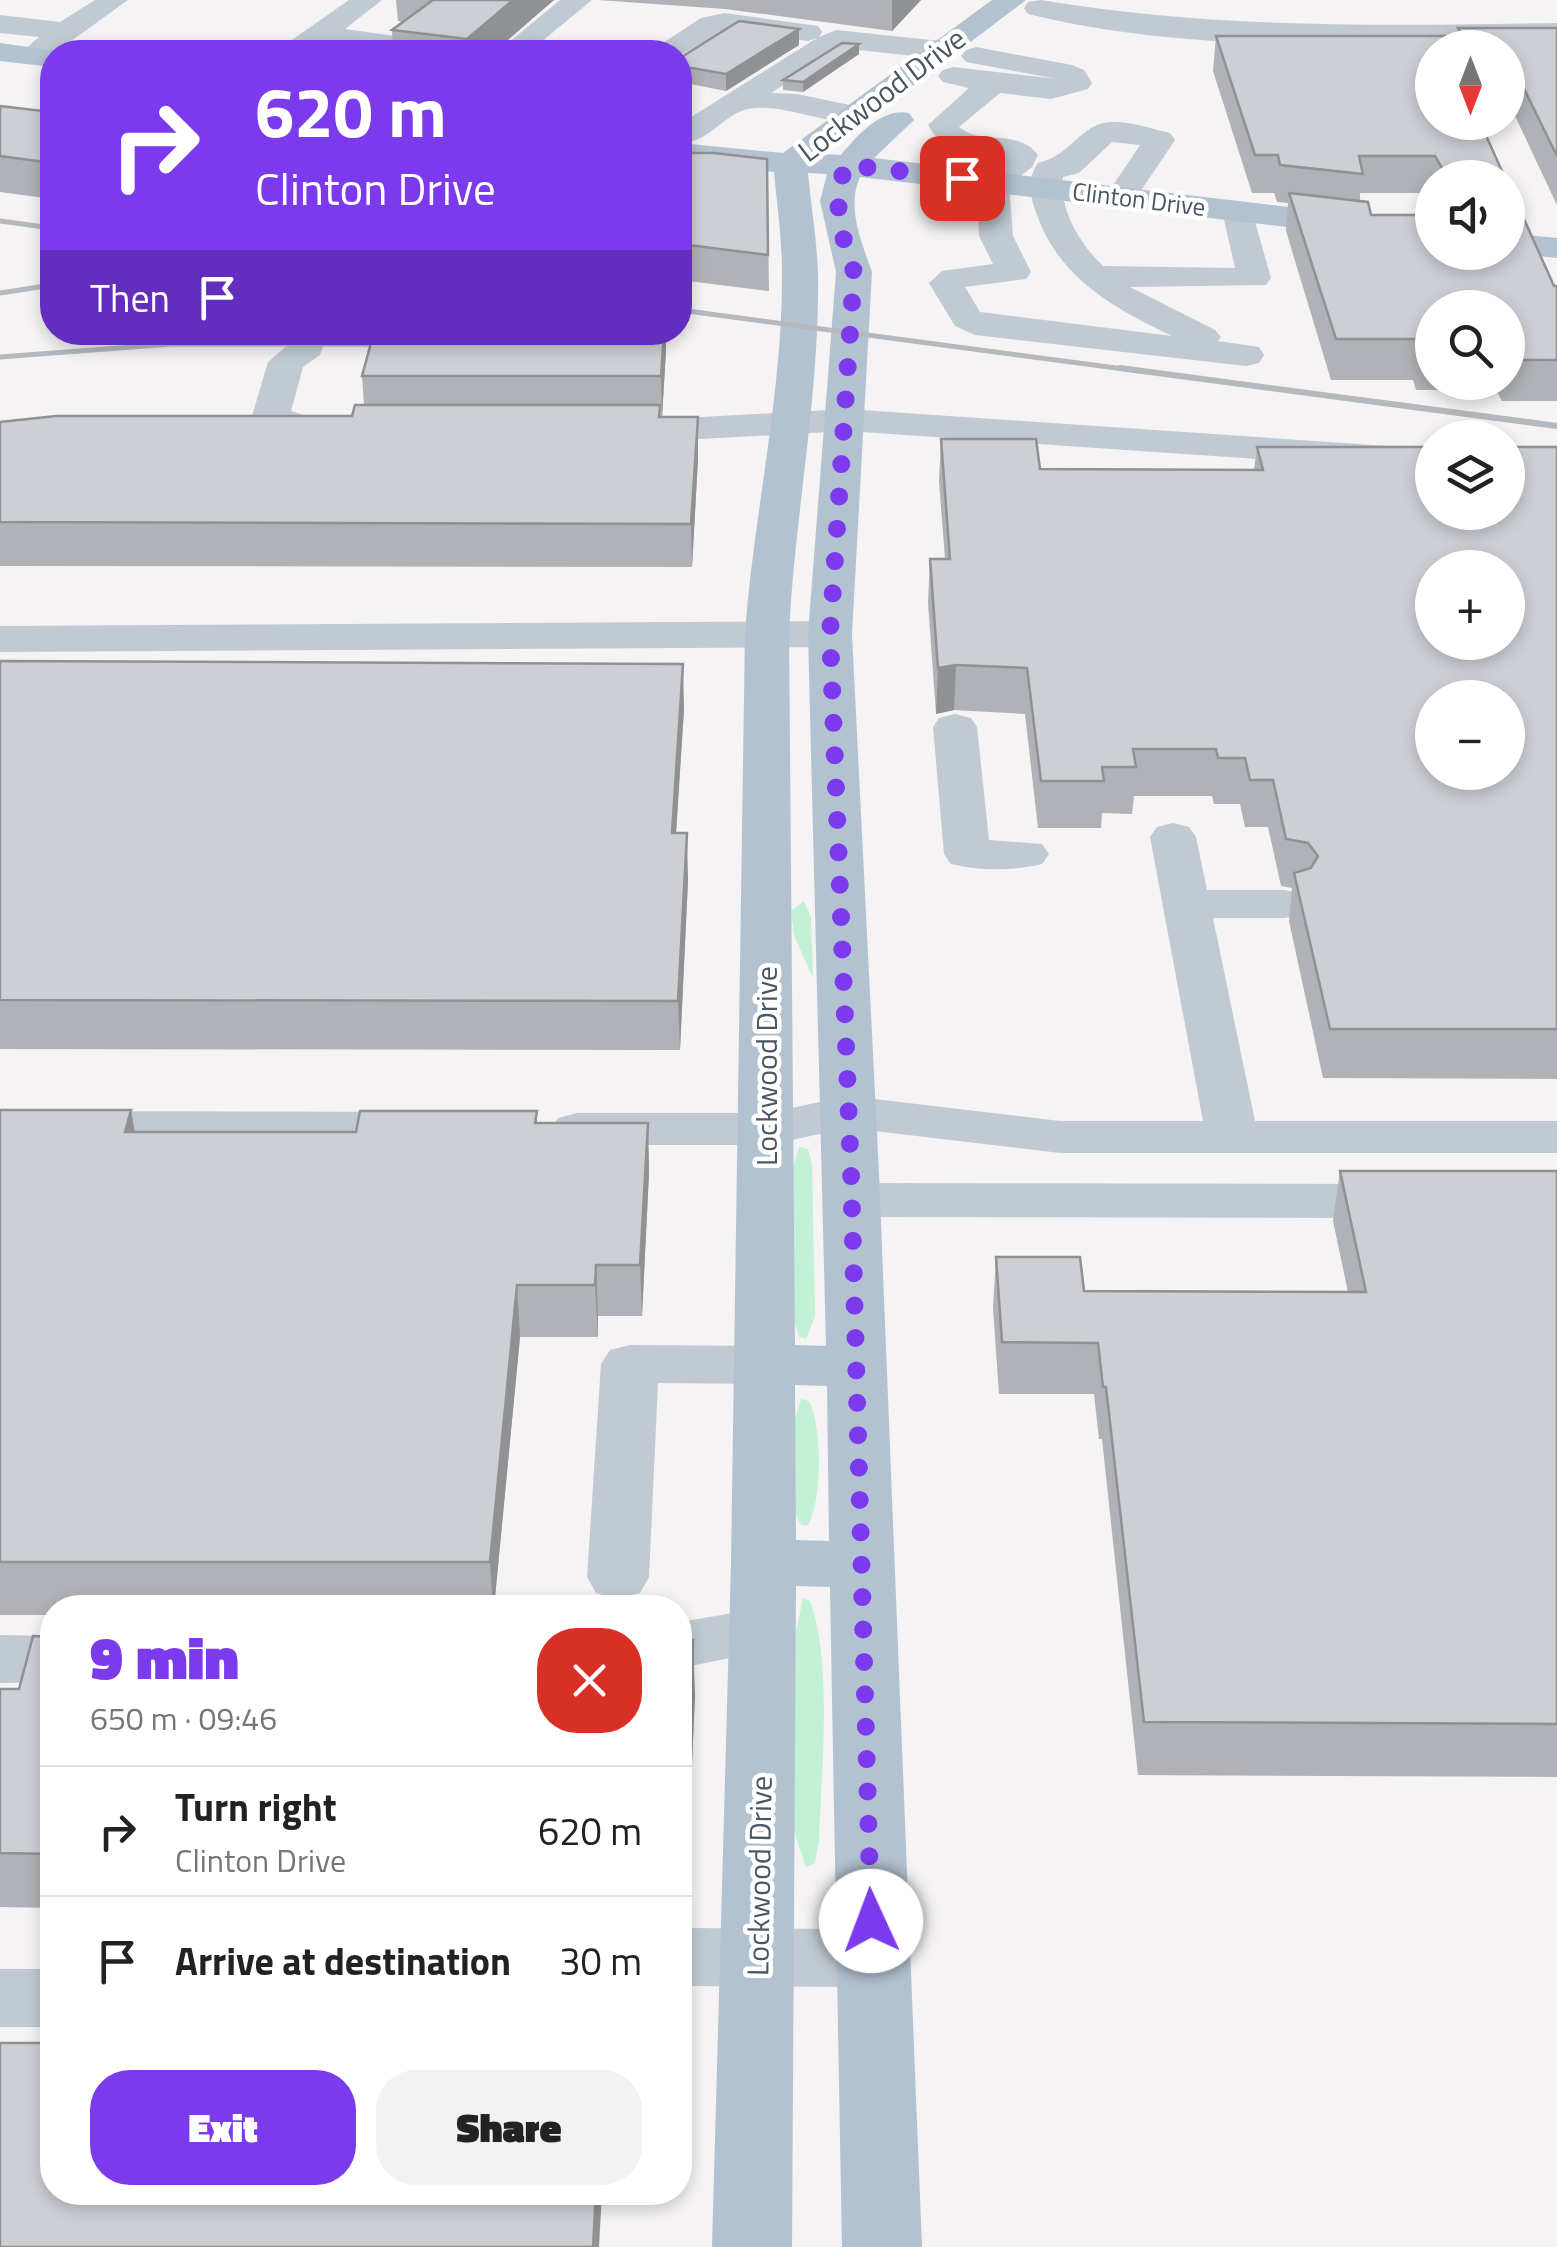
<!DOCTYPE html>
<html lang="en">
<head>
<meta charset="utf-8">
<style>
	:root { --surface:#fff; --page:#f2f2f2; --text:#222; --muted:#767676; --line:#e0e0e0; --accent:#7c3aed }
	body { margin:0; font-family:"Titillium Web",sans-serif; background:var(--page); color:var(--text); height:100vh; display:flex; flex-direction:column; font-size:38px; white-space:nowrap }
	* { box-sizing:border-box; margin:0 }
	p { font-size:32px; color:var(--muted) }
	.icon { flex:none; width:55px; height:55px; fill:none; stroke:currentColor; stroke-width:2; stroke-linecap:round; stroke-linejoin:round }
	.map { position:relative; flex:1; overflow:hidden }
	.sheet { position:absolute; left:40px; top:1595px; width:652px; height:610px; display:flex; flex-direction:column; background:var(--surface); border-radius:40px; box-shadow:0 5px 15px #0003 }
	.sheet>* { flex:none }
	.top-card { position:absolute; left:40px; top:40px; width:652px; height:305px; border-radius:40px; box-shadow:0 5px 15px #0003; background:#7c3aed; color:#fff; overflow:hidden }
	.needle { width:65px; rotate:180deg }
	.tools { position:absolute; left:1415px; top:30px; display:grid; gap:20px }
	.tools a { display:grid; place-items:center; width:110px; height:110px; border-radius:50%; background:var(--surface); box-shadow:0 5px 15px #0003; font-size:50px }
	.pin { position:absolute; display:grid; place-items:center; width:85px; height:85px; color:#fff; margin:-42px; border-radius:20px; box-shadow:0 5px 15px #0006 }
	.me { position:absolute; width:110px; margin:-55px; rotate:358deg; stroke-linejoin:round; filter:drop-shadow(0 0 8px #0008) }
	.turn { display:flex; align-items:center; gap:35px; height:210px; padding:0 50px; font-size:45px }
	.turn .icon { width:130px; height:130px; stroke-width:2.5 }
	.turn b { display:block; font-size:70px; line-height:85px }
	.then { display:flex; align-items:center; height:95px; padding:0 50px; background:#0003; gap:20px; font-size:38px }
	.round { display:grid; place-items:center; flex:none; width:105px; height:105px; border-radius:40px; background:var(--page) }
	.summary { display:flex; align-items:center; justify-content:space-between; height:170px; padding:0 50px }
	h1 { font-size:60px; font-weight:800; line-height:75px; color:var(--accent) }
	.primary-button { display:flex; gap:20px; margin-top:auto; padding:20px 50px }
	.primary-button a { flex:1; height:115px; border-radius:40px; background:var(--accent); color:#fff; font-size:40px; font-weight:800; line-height:115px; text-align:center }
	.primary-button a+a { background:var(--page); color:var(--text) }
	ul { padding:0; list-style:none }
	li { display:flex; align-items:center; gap:30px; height:130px; padding:0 50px; border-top:2px solid var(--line) }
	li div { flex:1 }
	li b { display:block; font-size:38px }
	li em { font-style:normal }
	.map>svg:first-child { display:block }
	.green { fill:#c3f1d5 }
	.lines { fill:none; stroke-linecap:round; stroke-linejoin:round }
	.minor { fill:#c1cad2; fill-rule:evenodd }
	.major { fill:#b3c2d1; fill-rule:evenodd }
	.rail-far1 { stroke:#b5b8bd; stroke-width:5 }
	.rail { stroke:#b5b8bd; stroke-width:6 }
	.wall { fill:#b0b2b7; fill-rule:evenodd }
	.shaded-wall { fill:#909195 }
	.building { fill:#cdcfd5; stroke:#909195; stroke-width:2.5; fill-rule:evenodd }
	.route { stroke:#7c3aed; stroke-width:18; stroke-dasharray:0 32.4 }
	.labels { text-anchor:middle; stroke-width:9; stroke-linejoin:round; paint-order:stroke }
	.far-street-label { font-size:25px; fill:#4a5661; stroke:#fff }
	.street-label { font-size:30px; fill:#4a5661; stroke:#fff }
</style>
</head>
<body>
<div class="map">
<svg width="1557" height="2247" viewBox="0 0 1557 2247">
	<rect width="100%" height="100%" fill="#f5f3f3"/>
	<g class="green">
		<path d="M804 901 811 917 813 978 794 935 791 911Z"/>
		<path d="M799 1147 808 1149 812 1164 815 1316 806 1339 799 1337 794 1320 792 1171Z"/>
		<path d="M801 1399 809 1401C822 1426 823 1502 807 1526L801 1525 795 1513V1418Z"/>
		<path d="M803 1598 810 1601C833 1664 821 1773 819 1841L815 1863 806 1867 794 1831 795 1637Z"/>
	</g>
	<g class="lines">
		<g class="minor">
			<path d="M95 0H128L42 62H22L17 56 39 37 0 33V15L60 22Z"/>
			<path d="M349 0H382L345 29 410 38 414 44 410 50 399 52 325 43 311 52H279L283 46Z"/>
			<path d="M560 0H592L529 52H497Z"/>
			<path d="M1041 0C1212 29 1384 26 1557 23V41C1383 43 1199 56 1028 14L1024 8 1028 2Z"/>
			<path d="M725 13 818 26 822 32 819 37 836 30 941 41 951 44 956 50 951 56 941 59 841 48 771 93 797 94 864 108 868 114 864 120C829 129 781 100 744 110 721 117 706 146 680 141V124L817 38 808 41 725 31 680 55 649 52 701 18Z"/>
			<path d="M976 47 1072 65 1084 70 1092 83 1088 89 1051 99 1000 93 959 127C981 146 1018 128 1038 155L1032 167 1009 185 1013 236 1031 272 1026 279 965 287 980 312 1172 336C1114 308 1060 279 1037 215 1030 197 1026 180 1038 163 1063 157 1070 142 1091 128 1113 114 1147 128 1170 133L1175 140 1132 204H1110L1105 197 1140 145 1112 142 1079 173 1063 177C1059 210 1080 244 1103 266L1235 268 1222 211 1226 204H1250L1271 278 1266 285 1130 287 1215 330 1221 337 1218 341 1259 347 1264 355 1259 363 1246 366 975 335 955 326 929 283 942 271 993 264 979 236 977 182 1005 157C974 149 945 158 928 125L969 88 943 82 938 76 943 70 953 67 1057 79 966 62 961 56 966 50Z"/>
			<path d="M293 332H328L320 355 303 367 291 411 321 421 353 424 359 432 353 440 317 443 258 424 252 416 268 362 291 342Z"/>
			<path d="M847 409 1432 449V471L847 431 628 443 615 440 609 432 615 424 628 421Z"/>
			<path d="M830 621 845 625 851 634 845 643 830 647 0 652V626Z"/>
			<path d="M955 714 971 718 977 727 989 840 1042 844 1049 854 1042 864C1014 871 979 871 951 864L944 854 933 727 939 718Z"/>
			<path d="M1173 823 1189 827 1196 837 1207 890H1285L1302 894 1309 904 1302 914 1285 918H1213L1255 1121H1557V1153H1060L849 1128 767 1145H577L558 1140 551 1129 558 1118 577 1113H767L849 1096 1060 1121H1203L1150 837 1157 827Z"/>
			<path d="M0 1111 429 1112 448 1117 455 1128 448 1139 429 1144 0 1143Z"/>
			<path d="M852 1183 1405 1184 1424 1189 1432 1201 1424 1213 1405 1218 852 1217 833 1212 825 1200 833 1188Z"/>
			<path d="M630 1345 765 1346 785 1351 794 1365 785 1379 765 1384 658 1383 649 1577 640 1593 618 1599 596 1593 587 1577 601 1364 610 1350Z"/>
			<path d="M763 1608 785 1615 795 1631 785 1647 680 1668V1622Z"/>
			<path d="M0 1635 52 1636V1682L0 1683Z"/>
			<path d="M680 1928 874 1929 899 1938 909 1958 899 1978 874 1987 680 1986Z"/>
			<rect x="0" y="1969" width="52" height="58"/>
		</g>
		<g class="major">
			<path d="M992 0H1026L823 154 841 155C857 135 883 107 909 113L914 120 874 158 1432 224V244L860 177C846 207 862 243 872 272L852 634 879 1173 922 2247H842L830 1587 796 1586 792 2247H712L731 1563 745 632C754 512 783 392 782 272 782 239 777 205 774 172L680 163V143L783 153ZM808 173 827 174 820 201 836 272 808 634 826 1346 795 1345 789 632C795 513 820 392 818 273 817 240 811 206 808 173ZM795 1385 827 1386 829 1541 796 1540Z"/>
			<path d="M0 43 64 52H52V67L0 61Z"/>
			<path d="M1508 233 1557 238V258L1504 252H1508Z"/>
		</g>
		<g class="rail-far1">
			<path d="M0 221 52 228"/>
			<path d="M0 293 52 285"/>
			<path d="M680 310 1139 371"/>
			<path d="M0 357 172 344H396"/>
		</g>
		<path class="rail" d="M1120 368 1557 426"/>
	</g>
	<g class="wall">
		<path d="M396 0H554L494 52H393L392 30 404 22 398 21Z"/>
		<path d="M598 0H921L892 31 725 9Z"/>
		<path d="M1458 28H1557V205L1508 101V48H1432L1505 178H1432V196L1431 193H1360V201L1371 215 1508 216 1554 286H1557V401H1502L1496 390H1416L1413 380H1331L1286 231 1288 203 1277 202 1274 193H1252L1213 71 1216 36H1457ZM1432 308H1508V382H1432Z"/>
		<path d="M859 44V54L803 92 783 90V80Z"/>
		<path d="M799 45 726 91 680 82V58Z"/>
		<path d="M0 106 52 112V199L0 192Z"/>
		<path d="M680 153 767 159 769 291 680 280Z"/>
		<path d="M666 351 662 417 698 459 692 567 0 566V422L352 416 364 405 362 376Z"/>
		<path d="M941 439 1040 469 1254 470 1257 447H1557V1079L1323 1078 1289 921 1292 888 1281 886 1268 827H1245L1240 804H1214L1212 796H1134L1132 814 1102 813 1101 828H1038L1025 714 954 710 936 714 928 603 930 559H945L939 481Z"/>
		<path d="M0 661 684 709 676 833 688 880 680 1050 0 1049Z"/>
		<path d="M0 1110H131L135 1132H356L537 1111V1123H648L649 1173 642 1316H598V1337H520L494 1608H52V1615H0Z"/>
		<path d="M1340 1171H1557V1777L1138 1775 1102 1439H1099L1094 1394H999L993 1308 996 1257 1084 1291 1348 1292 1333 1221Z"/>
		<path d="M52 1637V1908L0 1907V1689H19Z"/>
		<path d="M680 1640 695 1694 687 1878H680Z"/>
	</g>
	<g class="shaded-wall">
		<path d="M513 0H554L494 52H468L467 39Z"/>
		<path d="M892 0H921L892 31Z"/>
		<path d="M799 29V45L726 91V74Z"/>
		<path d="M859 44V54L803 92V82Z"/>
		<path d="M664 332H666V351L662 417 661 376Z"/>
		<path d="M698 417V459L692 567 691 524Z"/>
		<path d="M683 664 684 709 673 880 672 833Z"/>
		<path d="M956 665 954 710 936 714 938 668Z"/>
		<path d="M687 833 688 880 680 1050 678 1001Z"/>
		<path d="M131 1110 139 1160 125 1132Z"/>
		<path d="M648 1123 649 1173 642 1316 640 1265Z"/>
		<path d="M596 1265 598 1316V1337L595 1285Z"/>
		<path d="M517 1285 520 1337 494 1608H493L490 1562Z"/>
		<path d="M693 1640 695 1694 687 1878 686 1824Z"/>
		<path d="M596 2192H602L599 2247H593Z"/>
	</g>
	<g class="building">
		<path d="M433 0H513L467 39 392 30Z"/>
		<path d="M739 21 799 29 726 74 680 66V58Z"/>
		<path d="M1458 28H1557V156L1508 56V48H1432V122H1480L1505 178H1448L1435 156H1359L1363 174 1280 165 1278 155H1255L1216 36H1462Z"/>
		<path d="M842 43 859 44 803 82 783 80Z"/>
		<path d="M0 106 52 112V163L0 156Z"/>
		<path d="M680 153H714L767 159 768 255 680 244Z"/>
		<path d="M1508 183 1512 192 1508 212Z"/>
		<path d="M1289 193 1368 202 1371 215H1432V252H1508V216L1524 219 1554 286H1557V360H1508V308H1432V349H1421L1418 339H1336Z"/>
		<path d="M374 332H664L661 376H362Z"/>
		<path d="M355 405H660L659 417H698L691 524 0 522V422L56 416H352Z"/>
		<path d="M941 439H1036L1040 469 1263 470 1257 447H1432V512H1508V447H1557V1029H1330L1294 873 1311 868 1318 856 1308 843 1286 839 1273 780H1250L1245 758H1218L1216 749H1133L1136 767H1102L1104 781H1041L1027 668 956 665 938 668 930 559H950ZM1432 568H1508V642H1432ZM1432 698H1508V772H1432Z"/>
		<path d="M0 661 683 664 672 833H687L678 1001 0 1000Z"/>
		<path d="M0 1110H131L125 1132H356L360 1111H537L535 1123H648L640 1265H596L595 1285H517L490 1562H0Z"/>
		<path d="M1340 1171H1557V1724L1144 1722 1106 1387H1103L1098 1343 1002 1342 996 1257H1080L1084 1291 1366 1292Z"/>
		<path d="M33 1636 52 1637V1854L0 1853V1689H19Z"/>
		<path d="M680 1640H693L686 1824H680Z"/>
		<path d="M0 2043H52V2192H596L593 2247H0Z"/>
	</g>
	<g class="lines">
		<path class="route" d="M871 1921 851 1172 830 634 854 272C841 234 831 203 846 165L962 178"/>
	</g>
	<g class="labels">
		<g class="far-street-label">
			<text transform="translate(1139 199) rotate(7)" y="9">Clinton Drive</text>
		</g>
		<g class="street-label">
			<text transform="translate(882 95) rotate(-37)" y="10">Lockwood Drive</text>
			<text transform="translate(767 1066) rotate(-90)" y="10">Lockwood Drive</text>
			<text transform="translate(760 1876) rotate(-89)" y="10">Lockwood Drive</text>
		</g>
	</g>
</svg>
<div class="tools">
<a><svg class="needle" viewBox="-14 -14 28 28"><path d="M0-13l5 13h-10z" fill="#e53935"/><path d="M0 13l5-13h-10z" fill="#767676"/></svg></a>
<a><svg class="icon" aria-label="sound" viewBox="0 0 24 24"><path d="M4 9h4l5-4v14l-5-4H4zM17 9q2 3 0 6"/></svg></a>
<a><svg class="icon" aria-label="search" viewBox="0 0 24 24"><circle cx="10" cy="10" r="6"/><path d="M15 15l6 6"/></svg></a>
<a><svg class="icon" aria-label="layers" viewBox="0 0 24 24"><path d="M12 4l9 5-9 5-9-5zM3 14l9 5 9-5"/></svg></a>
<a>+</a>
<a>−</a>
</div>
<div class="pin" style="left:962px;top:178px;background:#d93025"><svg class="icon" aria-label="arrive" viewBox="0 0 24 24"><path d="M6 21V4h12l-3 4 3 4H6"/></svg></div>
<svg class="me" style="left:871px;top:1921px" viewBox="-20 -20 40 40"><circle r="19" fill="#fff"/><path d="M0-13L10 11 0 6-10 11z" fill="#7c3aed"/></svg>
<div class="top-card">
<div class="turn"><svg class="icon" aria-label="right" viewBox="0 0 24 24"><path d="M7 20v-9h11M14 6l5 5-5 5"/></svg><div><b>620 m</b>Clinton Drive</div></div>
<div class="then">Then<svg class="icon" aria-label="arrive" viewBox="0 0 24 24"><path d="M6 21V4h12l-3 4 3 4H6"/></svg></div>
</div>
<section class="sheet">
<div class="summary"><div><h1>9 min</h1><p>650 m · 09:46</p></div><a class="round" style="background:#d93025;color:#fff"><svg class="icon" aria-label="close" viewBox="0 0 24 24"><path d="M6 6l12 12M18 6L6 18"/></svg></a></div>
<ul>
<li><svg class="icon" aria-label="right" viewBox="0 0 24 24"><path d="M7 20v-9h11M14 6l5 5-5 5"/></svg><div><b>Turn right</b><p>Clinton Drive</p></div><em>620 m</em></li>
<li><svg class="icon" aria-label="arrive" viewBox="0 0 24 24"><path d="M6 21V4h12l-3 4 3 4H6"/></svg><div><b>Arrive at destination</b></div><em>30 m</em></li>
</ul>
<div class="primary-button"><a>Exit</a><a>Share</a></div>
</section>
</div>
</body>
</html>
